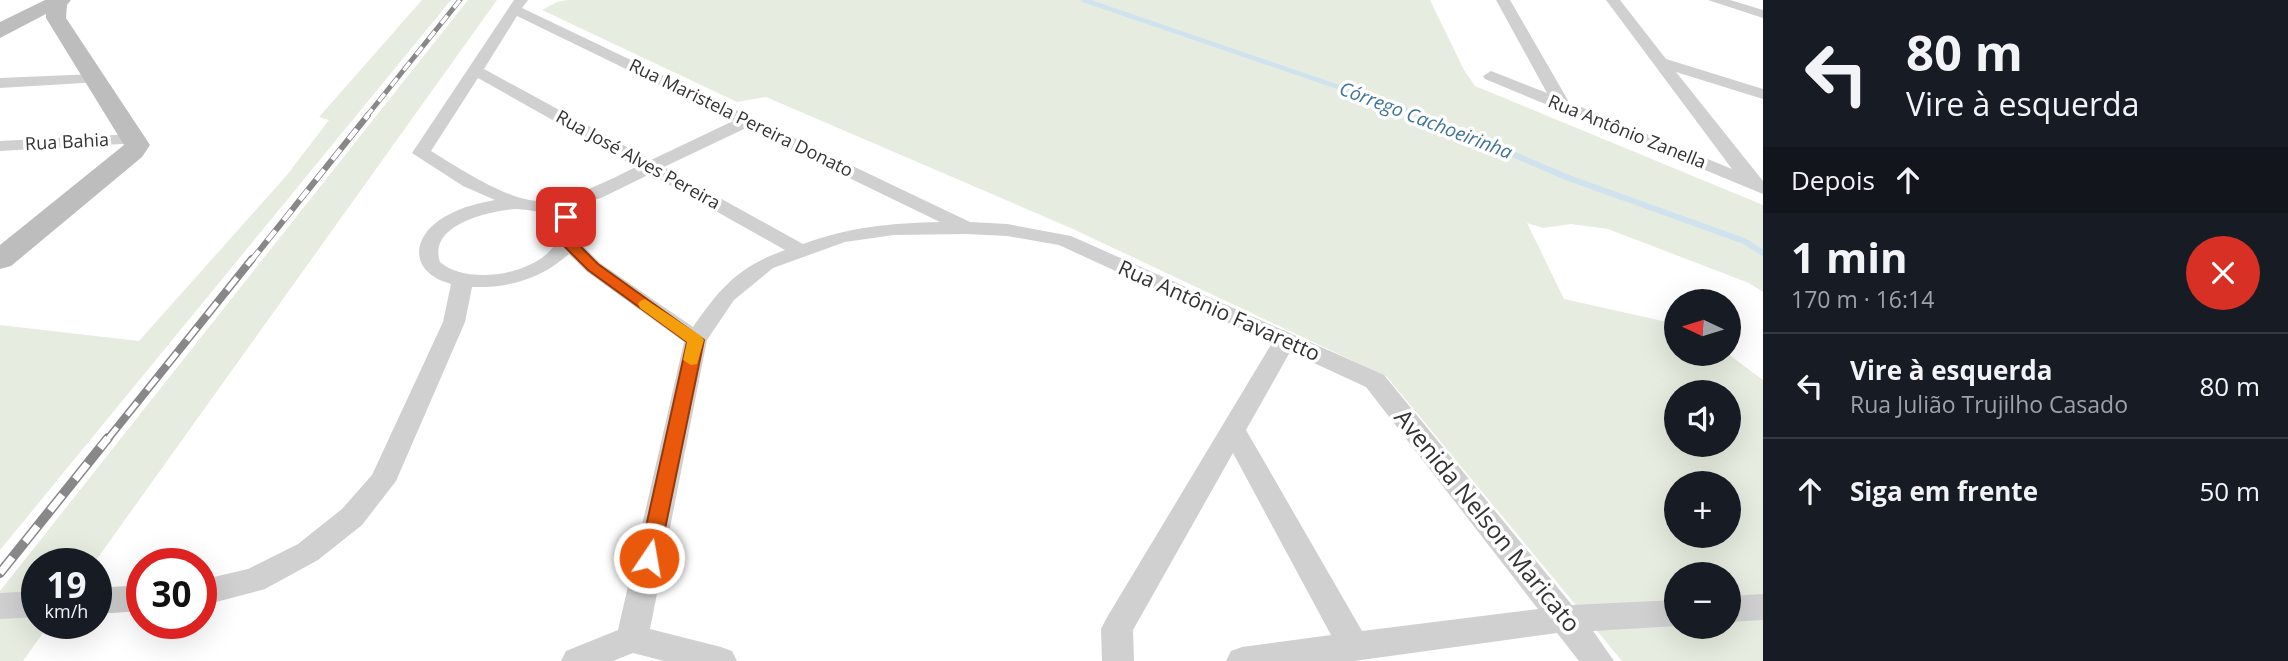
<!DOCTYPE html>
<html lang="pt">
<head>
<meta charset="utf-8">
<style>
	:root { --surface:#171b24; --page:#20242c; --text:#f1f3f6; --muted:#9ea1a6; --line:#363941 }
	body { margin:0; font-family:"Open Sans",sans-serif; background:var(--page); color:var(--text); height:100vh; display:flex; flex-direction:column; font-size:26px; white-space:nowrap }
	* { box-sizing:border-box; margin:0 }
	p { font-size:23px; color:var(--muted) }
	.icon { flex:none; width:38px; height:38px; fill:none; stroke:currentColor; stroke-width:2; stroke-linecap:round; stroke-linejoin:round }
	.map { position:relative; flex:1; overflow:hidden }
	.sheet { display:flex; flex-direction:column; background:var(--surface); width:525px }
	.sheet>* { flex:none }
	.top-card { background:#171b24; color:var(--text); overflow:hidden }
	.needle { width:46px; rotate:274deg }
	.controls { position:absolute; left:1664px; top:289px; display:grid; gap:14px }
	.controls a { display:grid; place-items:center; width:77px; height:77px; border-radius:50%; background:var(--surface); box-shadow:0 7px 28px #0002; font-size:35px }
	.speed { position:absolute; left:21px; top:548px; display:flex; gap:14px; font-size:35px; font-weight:700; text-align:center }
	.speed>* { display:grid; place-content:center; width:91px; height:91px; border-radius:50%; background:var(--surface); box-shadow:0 7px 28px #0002; line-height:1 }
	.speed small { font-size:18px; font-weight:400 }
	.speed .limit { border:10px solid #d22; background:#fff; color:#111 }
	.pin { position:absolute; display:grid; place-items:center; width:60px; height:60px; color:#fff; margin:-30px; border-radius:14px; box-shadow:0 4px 10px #0006 }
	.me { position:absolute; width:77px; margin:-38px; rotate:12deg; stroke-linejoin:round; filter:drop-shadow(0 0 5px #0008) }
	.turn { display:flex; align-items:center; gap:24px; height:147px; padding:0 28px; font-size:32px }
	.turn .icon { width:91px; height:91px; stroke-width:2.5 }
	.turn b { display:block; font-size:49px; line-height:60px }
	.then { display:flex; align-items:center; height:66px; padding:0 28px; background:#0003; gap:14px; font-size:26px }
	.round { display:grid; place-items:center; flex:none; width:74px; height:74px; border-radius:37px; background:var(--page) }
	.head { display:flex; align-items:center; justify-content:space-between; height:119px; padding:0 28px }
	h1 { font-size:42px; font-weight:700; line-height:52px }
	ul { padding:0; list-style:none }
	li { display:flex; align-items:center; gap:21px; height:105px; padding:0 28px; border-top:2px solid var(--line) }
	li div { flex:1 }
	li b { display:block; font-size:26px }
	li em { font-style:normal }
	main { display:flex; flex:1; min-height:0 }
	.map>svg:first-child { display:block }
	.green { fill:#e6ecdf; fill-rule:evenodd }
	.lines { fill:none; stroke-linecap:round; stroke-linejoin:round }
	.stream-far1 { stroke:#cfe2ee; stroke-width:4.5 }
	.stream { stroke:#cfe2ee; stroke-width:6 }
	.street { fill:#d0d0d0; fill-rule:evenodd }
	.secondary { fill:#bdbdbd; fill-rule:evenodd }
	.rail-far3-casing { stroke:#888; stroke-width:5 }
	.rail-far2-casing { stroke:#888; stroke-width:6 }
	.rail-far1-casing { stroke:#888; stroke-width:8 }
	.rail-casing { stroke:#888; stroke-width:10 }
	.rail-far3 { stroke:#fff; stroke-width:3.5; stroke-dasharray:10; stroke-linecap:butt }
	.rail-far2 { stroke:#fff; stroke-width:4.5; stroke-dasharray:13; stroke-linecap:butt }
	.rail-far1 { stroke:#fff; stroke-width:5; stroke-dasharray:16; stroke-linecap:butt }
	.rail { stroke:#fff; stroke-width:7; stroke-dasharray:20; stroke-linecap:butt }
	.route { fill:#ea580c; stroke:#983908; stroke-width:2 }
	.slow { fill:#f59e0b }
	.labels { text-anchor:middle; stroke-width:7; stroke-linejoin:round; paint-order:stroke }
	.far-street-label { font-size:18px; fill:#333; stroke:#fff }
	.far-water-label { font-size:19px; font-style:italic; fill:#3f7597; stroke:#fff }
	.street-label { font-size:21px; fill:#333; stroke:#fff }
	.near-street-label { font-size:24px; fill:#333; stroke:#fff }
</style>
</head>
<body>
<main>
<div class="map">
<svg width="1763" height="661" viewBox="0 0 1763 661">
	<rect width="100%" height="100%" fill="#fff"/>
	<g class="green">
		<path d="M422 0H451L0 550V325L139 341 287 175 329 120 319 117Z"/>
		<path d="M468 0H497L94 563 37 564V623H50L23 661H0V591Z"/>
		<path d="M568 0H1430L1464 70 1475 86 1763 205V292L1749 283 1608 229 1571 224 1543 228 1527 223 1564 299 1676 324V354H1728L1763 380V661H1622L1387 377 1073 229 766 97 737 102 542 10 557 2ZM1676 392H1729V444H1676ZM1676 483H1729V536H1676ZM1676 574H1729V626H1676Z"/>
	</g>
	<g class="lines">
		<path class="stream-far1" d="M1084 0 1426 117"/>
		<path class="stream" d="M1422 115 1566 177 1744 241 1763 253"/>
		<g class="street">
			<path d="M514 0H528L522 8 970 222 1007 224 1071 236 1384 375 1572 605 1676 600V626L1593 631 1614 661H1579L1557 633 1354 661H1226L1231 651 1242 647 1331 635 1233 453 1133 630 1134 661H1102L1101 629 1106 619 1272 343 1059 245 1007 236 966 234 894 235 845 242 773 268 734 300 707 340 650 629 721 647 732 651 737 661H664L633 653 613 661H561L566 651 618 630 684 342 586 271 569 254C541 279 509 288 472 287L465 322 396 481 362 525 318 560 265 589 201 606V580L248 569 298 544 342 509 372 475 443 322 451 284C407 272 411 234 448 215 462 207 479 203 495 200L463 186 412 153ZM517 16 733 121 651 160 484 69ZM478 78 636 167C607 181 577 197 545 201 512 204 459 168 431 151ZM746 128 940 222C892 223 849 227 803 244L664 167ZM650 174 785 250C738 267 721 287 693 327L600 263 578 241 580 228 573 215 562 208 601 198ZM516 209C533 210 551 212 561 228 557 272 470 289 440 262 427 224 491 211 516 209ZM1290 352 1366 387 1538 609 1362 631 1246 430Z"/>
			<path d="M1496 0H1510L1569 102 1732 169 1606 0H1620L1666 59 1763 89V99L1676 72 1763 181V194L1485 79 1483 76 1491 71 1547 93Z"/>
			<path d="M1708 0H1730L1763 10V18Z"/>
			<path d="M94 74 100 76 102 79 100 82 0 88V78Z"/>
			<path d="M133 134 142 139 139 143 0 151V141Z"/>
			<path d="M142 585V611L96 614V588Z"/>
			<path d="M37 591V617L0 619V593Z"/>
			<path d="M1763 594V620L1729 622V596Z"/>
		</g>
		<path class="secondary" d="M45 0H71L67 5 66 18 150 145 142 157 11 266 0 269V245L124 145 46 18V14L0 38V22Z"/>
		<defs>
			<path id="rail-far3" d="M366 117 460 0"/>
			<path id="rail-far2" d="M251 261 368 115"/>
			<path id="rail-far1" d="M107 440 252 259"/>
			<path id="rail" d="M0 573 108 438"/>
		</defs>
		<use href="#rail-far3" class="rail-far3-casing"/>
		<use href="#rail-far2" class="rail-far2-casing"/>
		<use href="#rail-far1" class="rail-far1-casing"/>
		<use href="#rail" class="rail-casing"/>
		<use href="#rail-far3" class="rail-far3"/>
		<use href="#rail-far2" class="rail-far2"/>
		<use href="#rail-far1" class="rail-far1"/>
		<use href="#rail" class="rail"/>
	</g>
	<path class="route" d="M566 213 570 214 578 228 575 241 598 264 704 340 659 558 656 563 649 566 642 563 639 558 687 342 588 270 563 245 561 242 564 228 559 217Z"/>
	<path class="slow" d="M645 299 701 336 704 340 697 364 691 365 683 360 687 342 640 308 638 304 640 301Z"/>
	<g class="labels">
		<g class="far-street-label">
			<text transform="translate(741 118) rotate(26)" y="6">Rua Maristela Pereira Donato</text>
			<text transform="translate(1627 132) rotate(22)" y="6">Rua Antônio Zanella</text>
			<text transform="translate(67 142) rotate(-3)" y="6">Rua Bahia</text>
			<text transform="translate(638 160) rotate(29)" y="6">Rua José Alves Pereira</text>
		</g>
		<g class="far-water-label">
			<text transform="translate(1426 120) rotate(21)" y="7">Córrego Cachoeirinha</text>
		</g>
		<g class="street-label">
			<text transform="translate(1219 311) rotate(24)" y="7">Rua Antônio Favaretto</text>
		</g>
		<g class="near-street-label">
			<text transform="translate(1487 521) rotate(51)" y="8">Avenida Nelson Maricato</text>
		</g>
	</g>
</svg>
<div class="controls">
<a><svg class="needle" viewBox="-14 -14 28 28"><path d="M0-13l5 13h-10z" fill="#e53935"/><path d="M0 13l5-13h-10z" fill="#9ea1a6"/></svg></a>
<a><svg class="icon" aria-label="sound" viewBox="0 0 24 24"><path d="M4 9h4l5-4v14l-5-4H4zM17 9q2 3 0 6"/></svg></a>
<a>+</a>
<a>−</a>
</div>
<div class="speed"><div>19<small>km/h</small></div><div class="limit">30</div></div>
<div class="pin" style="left:566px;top:217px;background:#d93025"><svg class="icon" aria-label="arrive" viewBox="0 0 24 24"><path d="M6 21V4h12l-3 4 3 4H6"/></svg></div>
<svg class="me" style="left:649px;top:558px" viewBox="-20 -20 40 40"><circle r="17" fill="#ea580c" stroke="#fff" stroke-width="3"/><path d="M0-11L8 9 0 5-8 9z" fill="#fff"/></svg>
</div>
<section class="sheet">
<div class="top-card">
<div class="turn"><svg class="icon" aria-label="left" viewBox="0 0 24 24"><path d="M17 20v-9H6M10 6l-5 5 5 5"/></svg><div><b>80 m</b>Vire à esquerda</div></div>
<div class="then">Depois<svg class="icon" aria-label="ahead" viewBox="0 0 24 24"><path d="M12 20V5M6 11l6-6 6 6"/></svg></div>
</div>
<div class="head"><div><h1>1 min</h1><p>170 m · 16:14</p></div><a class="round" style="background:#d93025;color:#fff"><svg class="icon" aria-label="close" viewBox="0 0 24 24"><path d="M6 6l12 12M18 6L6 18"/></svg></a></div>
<ul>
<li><svg class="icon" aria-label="left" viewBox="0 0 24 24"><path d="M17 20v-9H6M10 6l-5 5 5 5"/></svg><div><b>Vire à esquerda</b><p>Rua Julião Trujilho Casado</p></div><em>80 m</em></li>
<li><svg class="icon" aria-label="ahead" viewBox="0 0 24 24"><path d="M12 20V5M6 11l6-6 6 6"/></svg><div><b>Siga em frente</b></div><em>50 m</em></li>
</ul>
</section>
</main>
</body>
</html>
